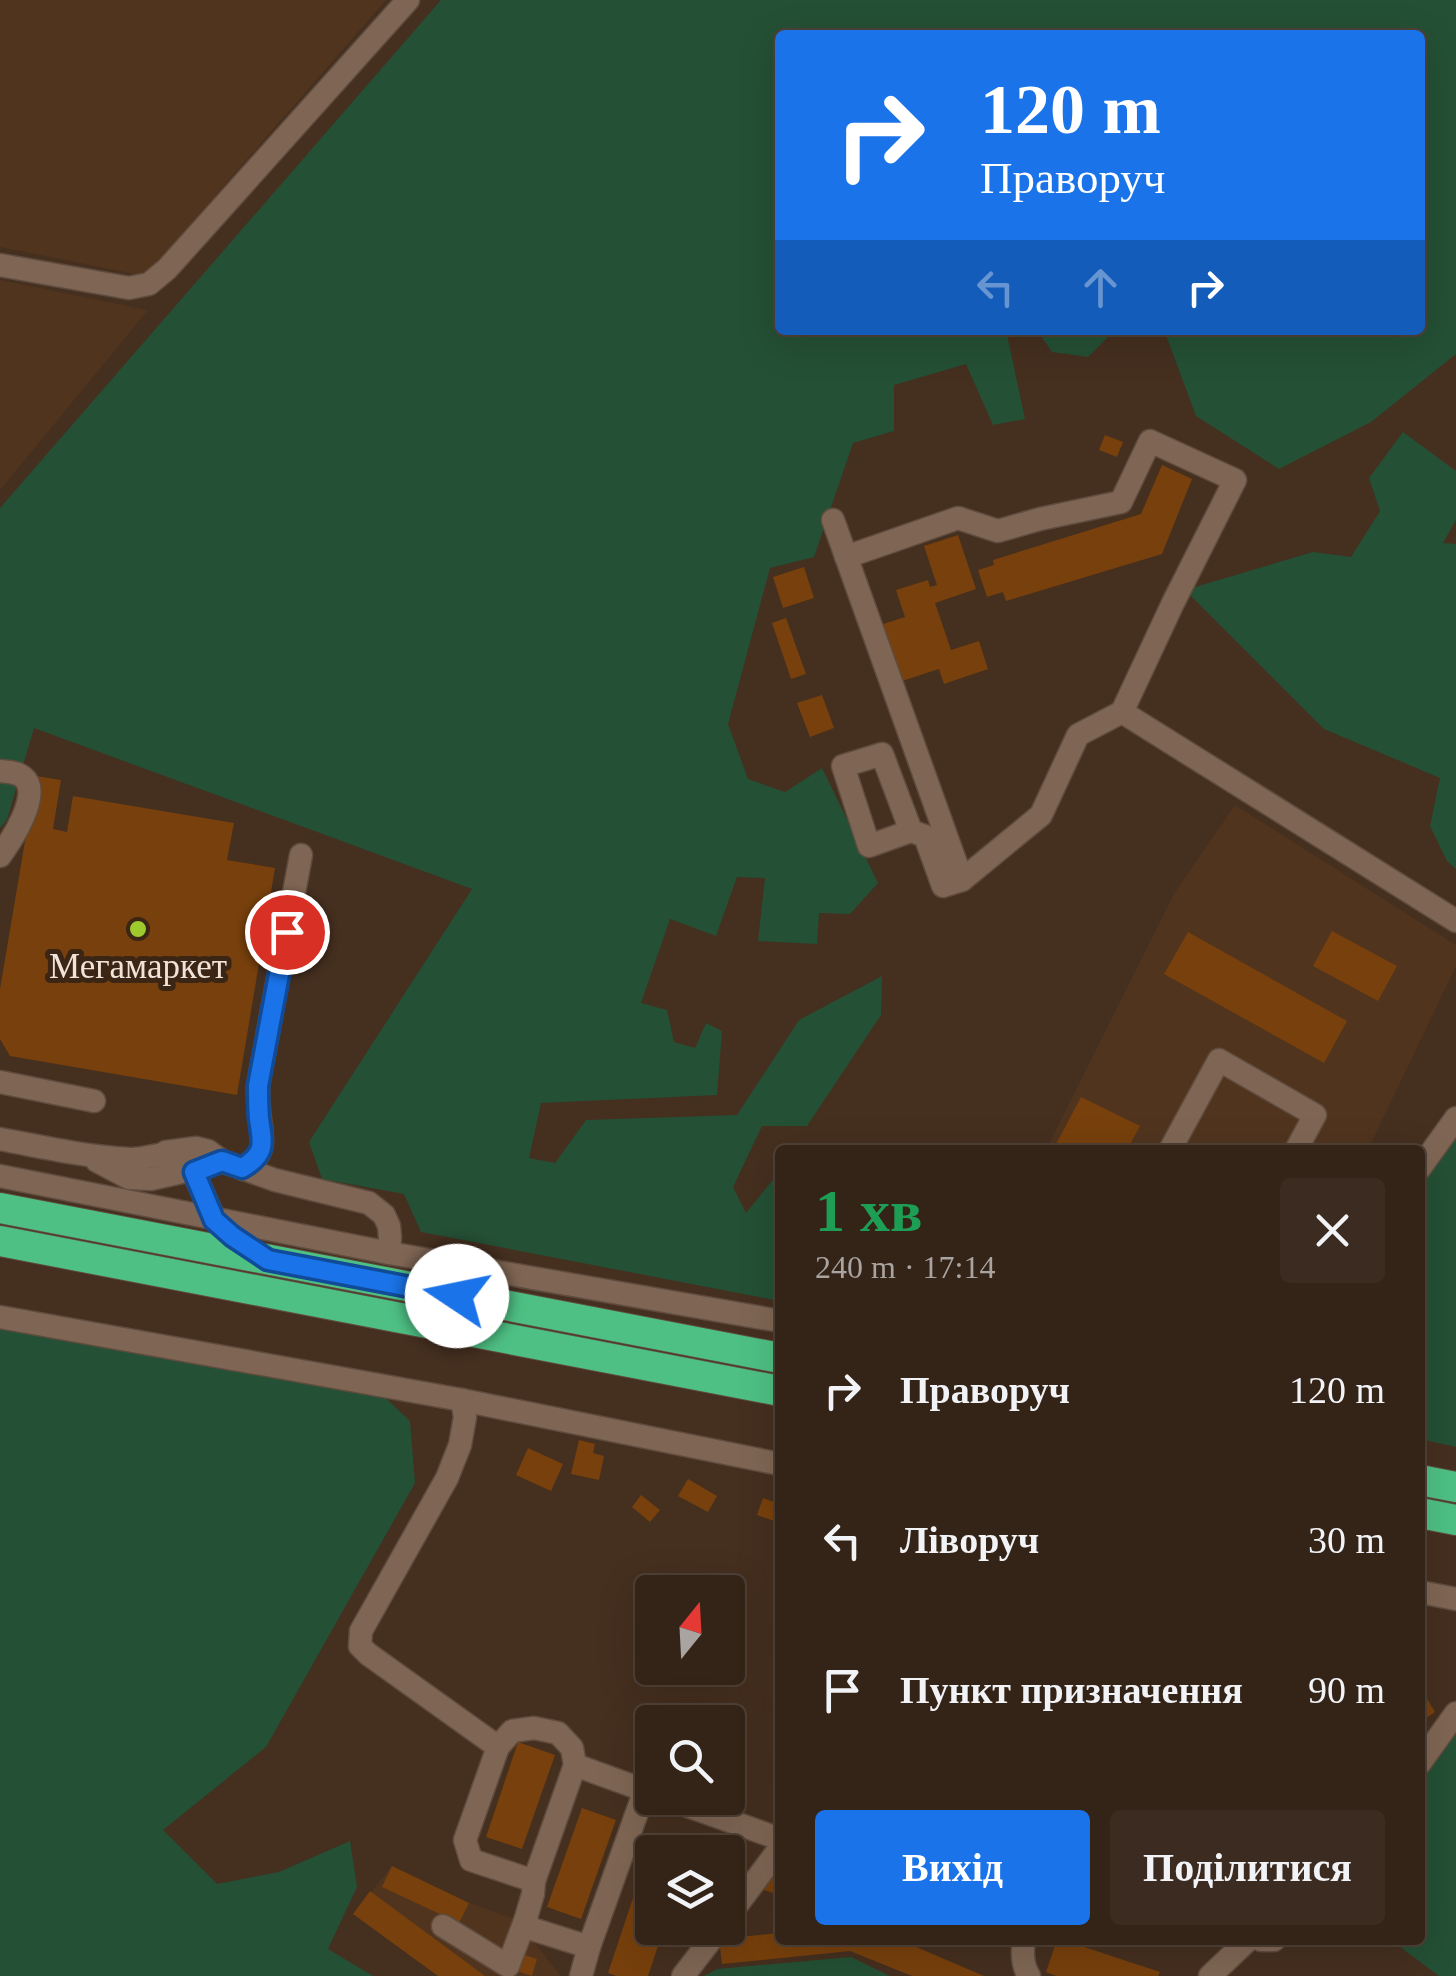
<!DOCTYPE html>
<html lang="uk">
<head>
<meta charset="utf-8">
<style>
	:root { --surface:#342317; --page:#3c2b20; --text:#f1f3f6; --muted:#a9a4a1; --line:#4e4036; --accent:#1a73e8 }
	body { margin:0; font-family:Georgia,serif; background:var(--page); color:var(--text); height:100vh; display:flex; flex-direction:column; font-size:38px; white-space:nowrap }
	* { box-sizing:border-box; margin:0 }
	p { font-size:32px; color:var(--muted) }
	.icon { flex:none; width:55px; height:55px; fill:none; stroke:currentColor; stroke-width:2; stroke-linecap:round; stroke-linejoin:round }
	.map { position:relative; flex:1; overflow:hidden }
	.drawer { position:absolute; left:775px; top:1145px; width:650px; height:800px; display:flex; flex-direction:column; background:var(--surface); border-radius:10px; box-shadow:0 10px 40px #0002,0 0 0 2px var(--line) }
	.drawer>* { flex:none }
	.banner { position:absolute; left:775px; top:30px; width:650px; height:305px; border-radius:10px; box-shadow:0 10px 40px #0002,0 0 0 2px var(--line); background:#1a73e8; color:#fff; overflow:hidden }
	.needle { width:65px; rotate:18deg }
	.tools { position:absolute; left:635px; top:1575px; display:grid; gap:20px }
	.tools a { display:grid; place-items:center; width:110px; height:110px; border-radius:10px; background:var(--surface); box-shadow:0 10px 40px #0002,0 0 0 2px var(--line); font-size:50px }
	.pin { position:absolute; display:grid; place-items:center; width:85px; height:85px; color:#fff; margin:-42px; border:5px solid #fff; border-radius:50%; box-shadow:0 2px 10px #0007 }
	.me { position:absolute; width:110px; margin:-55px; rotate:281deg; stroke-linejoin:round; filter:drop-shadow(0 0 8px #0008) }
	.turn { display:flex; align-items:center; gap:35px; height:210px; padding:0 40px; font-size:45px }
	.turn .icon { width:130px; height:130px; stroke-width:2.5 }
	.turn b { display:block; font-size:70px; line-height:85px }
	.lanes { display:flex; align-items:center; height:95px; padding:0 40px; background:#0003; justify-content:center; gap:50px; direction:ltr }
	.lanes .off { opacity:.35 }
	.round { display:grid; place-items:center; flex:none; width:105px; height:105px; border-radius:10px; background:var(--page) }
	.head { display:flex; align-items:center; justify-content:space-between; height:170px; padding:0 40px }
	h1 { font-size:60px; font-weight:800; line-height:75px; color:#1e9e55 }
	.primary-button { display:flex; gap:20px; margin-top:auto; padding:20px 40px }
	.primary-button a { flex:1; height:115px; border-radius:10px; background:var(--accent); color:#fff; font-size:40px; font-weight:800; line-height:115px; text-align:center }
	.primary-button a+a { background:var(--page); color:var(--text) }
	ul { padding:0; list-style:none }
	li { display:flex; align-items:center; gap:30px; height:150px; padding:0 40px }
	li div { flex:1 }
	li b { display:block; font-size:38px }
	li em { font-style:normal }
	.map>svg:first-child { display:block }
	.built { fill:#50341e }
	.green { fill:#245035 }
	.building { fill:#77400c }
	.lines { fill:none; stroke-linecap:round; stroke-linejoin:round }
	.minor-casing { stroke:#5f4c3e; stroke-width:25 }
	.highway-casing { stroke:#5f4c3e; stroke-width:32 }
	.minor { stroke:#7f6654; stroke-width:22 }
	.highway { stroke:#4ec084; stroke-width:30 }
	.route-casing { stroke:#114b97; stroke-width:25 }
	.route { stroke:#1a73e8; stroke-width:18 }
	.poi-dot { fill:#9fca2d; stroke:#3b2515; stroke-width:4 }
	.labels { text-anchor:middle; stroke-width:10; stroke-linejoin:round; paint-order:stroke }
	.poi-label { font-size:35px; fill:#f2e3d9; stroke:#3b2515 }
</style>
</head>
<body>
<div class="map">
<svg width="1456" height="1976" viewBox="0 0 1456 1976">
	<rect width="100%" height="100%" fill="#452f1f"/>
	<g class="built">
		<path d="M0 0H386L145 276 0 247Z"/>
		<path d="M0 280 148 310 0 490Z"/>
		<path d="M1235 805 1456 945V966L1368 1150H1046L1175 892Z"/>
		<path d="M392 1866 469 1903 515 1919 561 1976H438L353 1914Z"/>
	</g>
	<g class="green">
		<path d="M441 0H1456V354L1371 422 1279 469 1196 416 1164 330H1420V35H780V330H1006L1025 419 993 425 966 364 894 385V431L853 443 814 557 770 568 728 724 748 779 785 792 822 768 878 883 850 914 819 913 817 944 758 941 765 878 737 877 716 936 670 919 641 1003 667 1010 674 1042 695 1048 706 1023 722 1031 717 1095 541 1103 529 1158 555 1163 586 1120 737 1115 799 1020 882 976 881 1015 807 1126H762L733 1187 746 1213 780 1171V1301L421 1232 404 1194 322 1179 309 1142 472 889 34 728 7 820 0 828V508Z"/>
		<path d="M1037 330H1114V331L1088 357 1052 352Z"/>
		<path d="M1403 432 1456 471V520L1443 543 1456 544V869L1447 861 1430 826 1440 778 1324 729 1185 590 1313 552 1351 557 1380 511 1369 478Z"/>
		<path d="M1456 1121V1447L1420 1439V1177Z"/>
		<path d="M0 1322 372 1385 410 1421 415 1483 266 1747 163 1830 217 1884 279 1872 350 1841 357 1887 328 1949 373 1976H0Z"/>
		<path d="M1456 1729V1976H1439L1391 1940H1420V1778Z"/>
		<path d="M851 1957 890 1976H704L717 1969Z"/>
	</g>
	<g class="building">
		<path d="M1105 435 1123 442 1117 457 1099 450Z"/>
		<path d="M1162 465 1192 479 1162 554 1006 601 1003 592 987 597 978 570 994 565 993 560 1141 514Z"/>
		<path d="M958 535 976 589 935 603 951 650 979 641 988 669 944 684 939 669 899 682 880 625 905 617 896 590 928 580 930 587 937 585 924 546Z"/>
		<path d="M804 567 814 598 783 608 773 577Z"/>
		<path d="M786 618 806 674 791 679 772 623Z"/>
		<path d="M822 695 834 728 810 737 797 703Z"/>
		<path d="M36 776 61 780 53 829 67 832 73 796 234 823 227 860 275 868 237 1095 10 1056 0 1039V989Z"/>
		<path d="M1332 931 1397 966 1378 1001 1313 966Z"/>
		<path d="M1188 932 1347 1021 1324 1063 1164 974Z"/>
		<path d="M1081 1097 1140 1126 1127 1150H1053Z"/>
		<path d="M579 1440 595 1444 593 1453 604 1456 599 1480 571 1474Z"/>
		<path d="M528 1448 563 1464 551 1491 516 1475Z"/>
		<path d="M688 1479 717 1496 708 1512 678 1496Z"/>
		<path d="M641 1495 660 1510 650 1522 632 1507Z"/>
		<path d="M763 1498 780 1504V1523L757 1515Z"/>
		<path d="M1420 1687 1435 1712 1420 1722Z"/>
		<path d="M518 1742 555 1755 522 1849 486 1837Z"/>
		<path d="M638 1763 652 1768V1781L635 1774Z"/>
		<path d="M582 1808 616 1820 581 1919 547 1907Z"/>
		<path d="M392 1866 469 1903 459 1923 382 1887Z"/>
		<path d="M642 1871 652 1874V1928H664L648 1976H617L608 1973Z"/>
		<path d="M765 1873 780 1877 779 1895 761 1889Z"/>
		<path d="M370 1891 485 1976H438L353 1914Z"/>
		<path d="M780 1933V1940H900L984 1976H912L850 1951 722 1964 719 1939Z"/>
		<path d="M1057 1940H1063L1160 1972 1158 1976H1056L1046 1972Z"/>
		<path d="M522 1954 537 1959 532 1976 517 1971Z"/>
	</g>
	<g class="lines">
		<defs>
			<g id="minor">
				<path d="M0 265 129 288 149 284 167 269 408 0"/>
				<path d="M833 520 962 880"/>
				<path d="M846 557 958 518 998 531 1040 519 1121 502 1150 441 1235 480 1173 603 1122 712 1078 735 1041 815 962 880 943 886 925 836 911 831 869 846 843 766 882 754 911 831"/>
				<path d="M1122 712 1456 921"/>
				<path d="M0 771C7 772 17 772 23 777 43 793 11 841 0 856"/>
				<path d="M0 1082 94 1101"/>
				<path d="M0 1139C43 1147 86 1157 130 1159 149 1160 166 1148 182 1159 194 1166 207 1205 215 1220L221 1226"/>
				<path d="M1170 1150 1219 1060 1315 1115 1296 1150"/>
				<path d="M166 1152 196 1148 208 1151 222 1161 275 1180 369 1203 384 1215 389 1226 390 1237 389 1253"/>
				<path d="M97 1161 129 1178 151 1179 204 1167"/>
				<path d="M1420 1168 1456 1118"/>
				<path d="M243 1169C266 1154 263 1144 260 1119 258 1108 258 1097 258 1086L301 855"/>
				<path d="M0 1176 389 1253 780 1321"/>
				<path d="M0 1317 462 1400 780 1464"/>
				<path d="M462 1400 465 1417 460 1445 447 1478 361 1631 360 1646 368 1654 498 1747 512 1731 534 1728 558 1733 572 1748 575 1765 652 1793"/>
				<path d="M1420 1592 1456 1599"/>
				<path d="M498 1747 465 1840 471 1860 534 1881"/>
				<path d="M1420 1763 1456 1713"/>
				<path d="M575 1765 534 1881 533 1894 525 1921 532 1929 589 1947"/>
				<path d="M665 1798 780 1839"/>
				<path d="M728 1917 780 1848"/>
				<path d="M443 1926 508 1966 525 1921"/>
				<path d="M1024 1940C1022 1952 1022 1965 1029 1976"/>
				<path d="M1261 1940H1274"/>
				<path d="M581 1976 589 1947 645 1790"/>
				<path d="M683 1976 720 1928"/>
				<path d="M1210 1976 1248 1940"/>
			</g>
			<g id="highway">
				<path d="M0 1208 780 1358"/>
				<path d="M0 1241 780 1391"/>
				<path d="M1420 1480 1456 1487"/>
				<path d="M1420 1513 1456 1520"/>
			</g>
		</defs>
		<use href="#minor" class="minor-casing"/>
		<use href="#highway" class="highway-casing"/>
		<use href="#minor" class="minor"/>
		<use href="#highway" class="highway"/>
	</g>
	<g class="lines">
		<defs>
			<path id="route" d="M287 932 258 1086C258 1097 258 1108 259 1119 263 1144 266 1154 242 1168L222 1161 194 1172 214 1220 232 1236 268 1260 457 1296"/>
		</defs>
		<use href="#route" class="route-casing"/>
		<use href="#route" class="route"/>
	</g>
	<circle class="poi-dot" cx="138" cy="929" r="10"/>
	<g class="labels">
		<g class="poi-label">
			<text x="138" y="978">Мегамаркет</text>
		</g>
	</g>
</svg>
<div class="tools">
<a><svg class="needle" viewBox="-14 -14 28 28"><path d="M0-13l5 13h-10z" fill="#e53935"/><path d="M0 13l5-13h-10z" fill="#a9a4a1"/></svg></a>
<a><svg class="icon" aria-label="search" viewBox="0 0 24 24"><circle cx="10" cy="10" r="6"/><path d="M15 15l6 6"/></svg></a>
<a><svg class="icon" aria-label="layers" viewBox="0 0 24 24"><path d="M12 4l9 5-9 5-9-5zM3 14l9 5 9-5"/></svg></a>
</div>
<div class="pin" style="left:287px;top:932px;background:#d93025"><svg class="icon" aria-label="arrive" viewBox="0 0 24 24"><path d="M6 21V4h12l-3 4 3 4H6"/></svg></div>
<svg class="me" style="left:457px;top:1296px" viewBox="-20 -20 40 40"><circle r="19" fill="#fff"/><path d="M0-13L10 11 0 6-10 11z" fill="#1a73e8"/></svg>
<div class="banner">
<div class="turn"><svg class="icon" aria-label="right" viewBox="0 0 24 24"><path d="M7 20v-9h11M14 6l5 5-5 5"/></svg><div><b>120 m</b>Праворуч</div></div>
<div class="lanes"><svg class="icon off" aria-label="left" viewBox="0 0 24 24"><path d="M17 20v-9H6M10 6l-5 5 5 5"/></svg><svg class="icon off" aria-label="ahead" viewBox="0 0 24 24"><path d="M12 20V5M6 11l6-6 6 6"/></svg><svg class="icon" aria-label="right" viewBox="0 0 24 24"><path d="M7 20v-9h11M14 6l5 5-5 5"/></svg></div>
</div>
<section class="drawer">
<div class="head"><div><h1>1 хв</h1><p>240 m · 17:14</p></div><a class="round"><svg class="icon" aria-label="close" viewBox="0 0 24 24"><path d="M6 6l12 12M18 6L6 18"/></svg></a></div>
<ul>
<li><svg class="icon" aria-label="right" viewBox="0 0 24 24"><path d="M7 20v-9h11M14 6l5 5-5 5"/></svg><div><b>Праворуч</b></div><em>120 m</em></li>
<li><svg class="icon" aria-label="left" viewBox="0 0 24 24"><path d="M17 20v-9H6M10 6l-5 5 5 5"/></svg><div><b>Ліворуч</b></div><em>30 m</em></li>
<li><svg class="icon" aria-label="arrive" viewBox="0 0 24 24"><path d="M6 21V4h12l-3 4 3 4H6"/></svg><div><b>Пункт призначення</b></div><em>90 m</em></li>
</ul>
<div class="primary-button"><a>Вихід</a><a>Поділитися</a></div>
</section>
</div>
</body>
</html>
